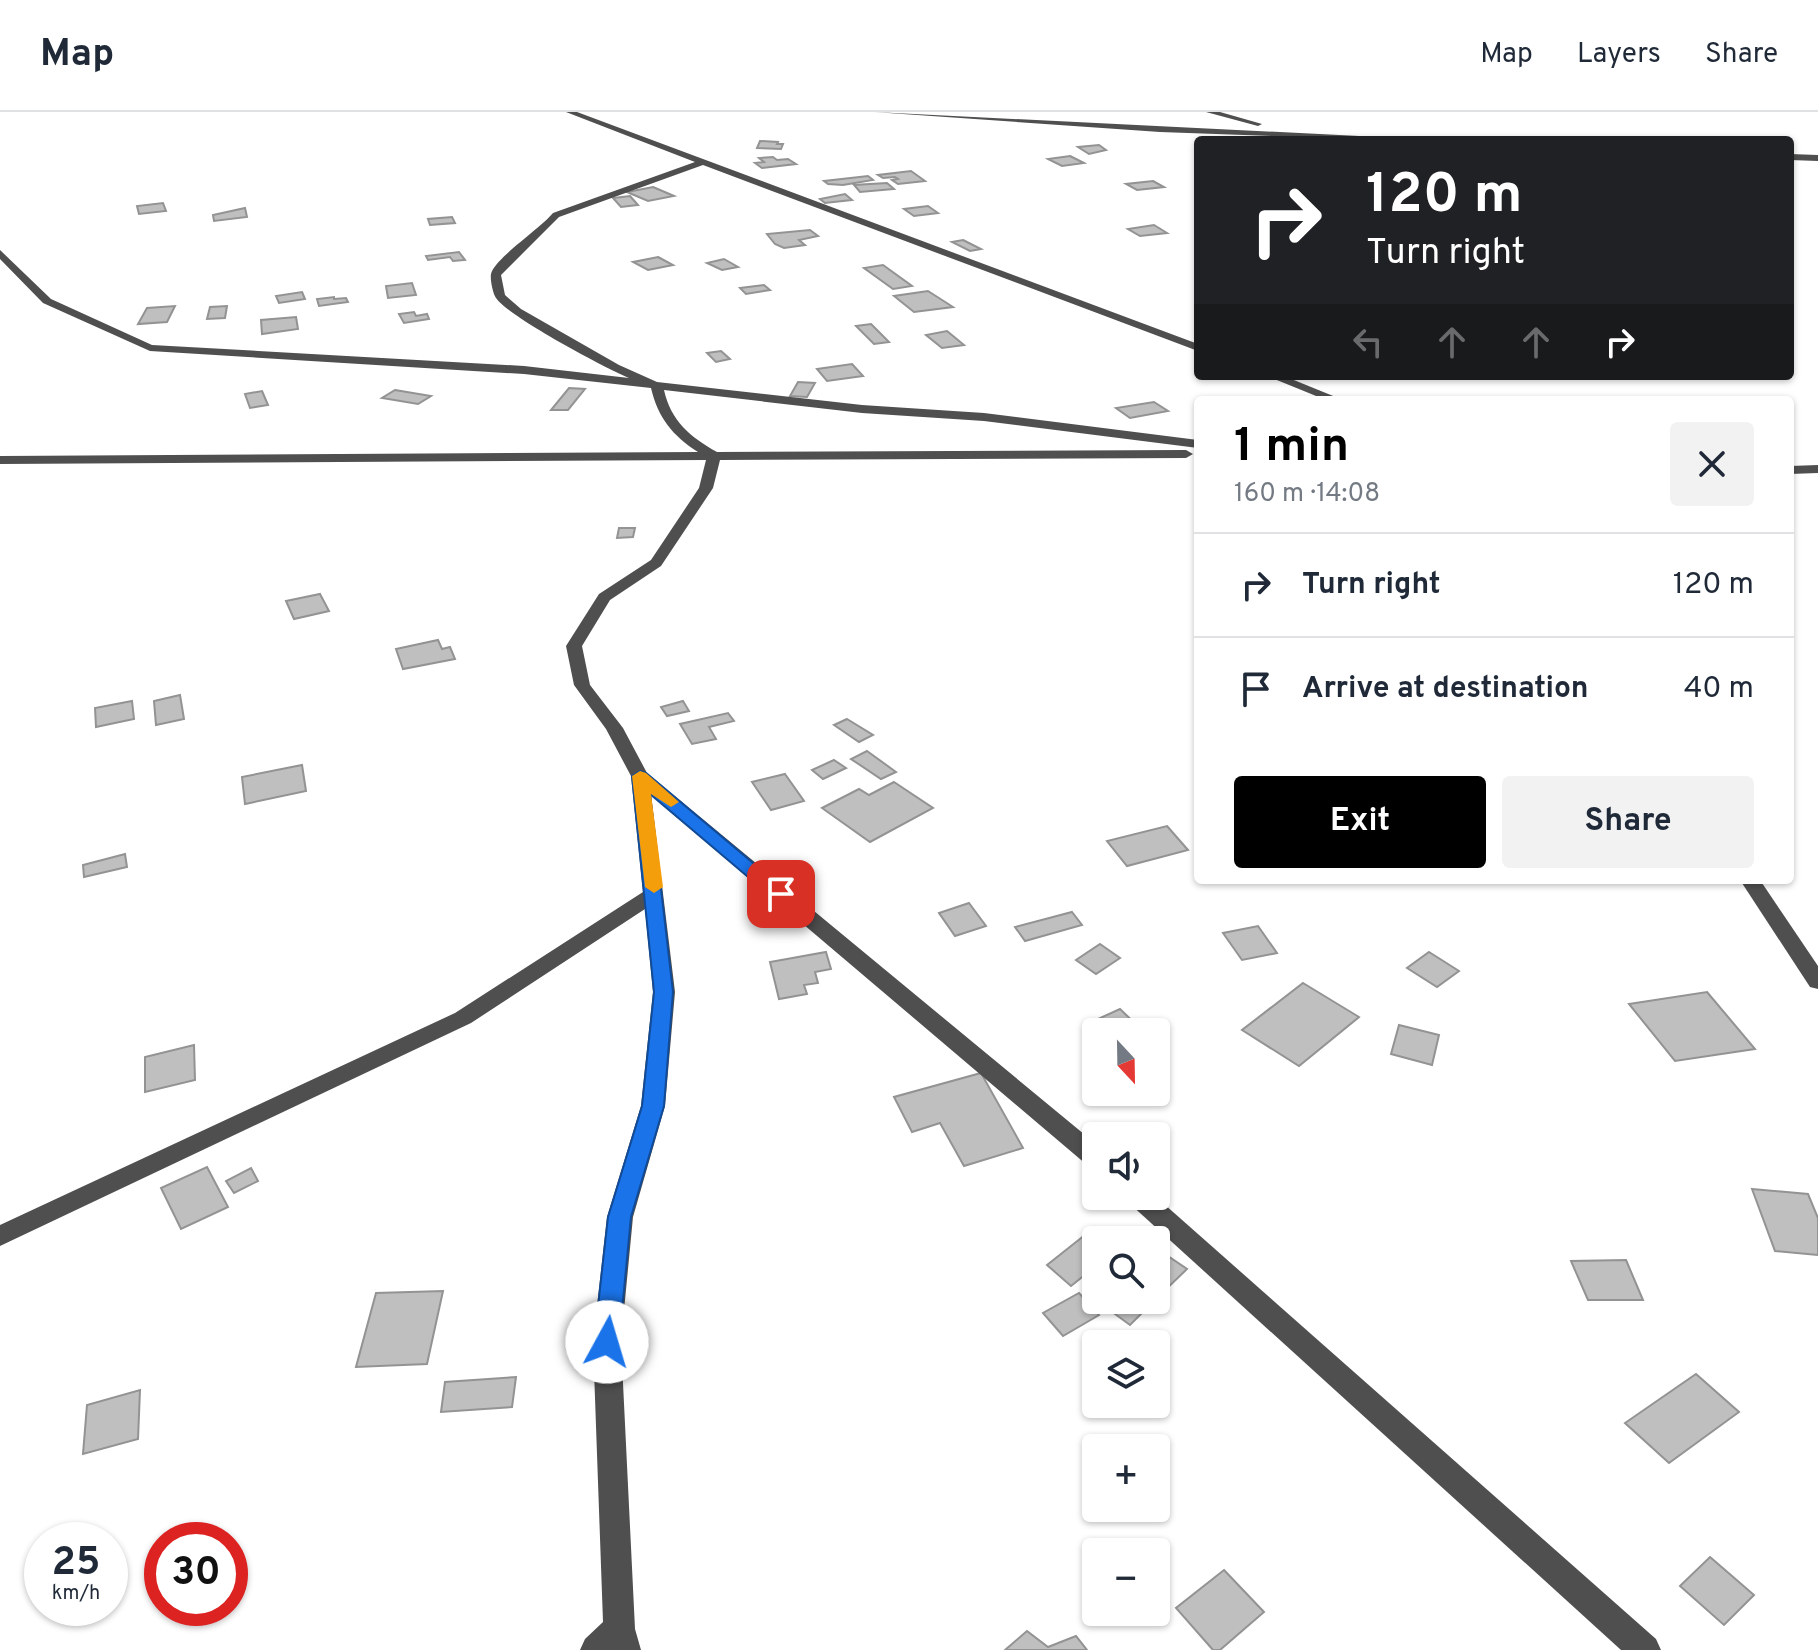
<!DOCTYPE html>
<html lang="en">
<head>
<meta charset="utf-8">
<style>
	:root { --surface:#fff; --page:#f2f2f3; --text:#1f2937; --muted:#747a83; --line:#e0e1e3; --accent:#000 }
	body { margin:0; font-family:Overpass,sans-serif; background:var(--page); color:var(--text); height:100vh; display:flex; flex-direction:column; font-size:30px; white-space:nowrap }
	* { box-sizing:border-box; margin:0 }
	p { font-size:26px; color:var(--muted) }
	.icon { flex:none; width:44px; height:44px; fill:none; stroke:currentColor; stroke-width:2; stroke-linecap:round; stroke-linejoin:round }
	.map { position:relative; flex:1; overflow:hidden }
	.details { position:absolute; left:1194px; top:284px; width:600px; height:488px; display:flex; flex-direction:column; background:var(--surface); border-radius:8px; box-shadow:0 2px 6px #0004 }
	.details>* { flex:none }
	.top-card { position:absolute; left:1194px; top:24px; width:600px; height:244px; border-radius:8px; box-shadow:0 2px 6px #0004; background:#202124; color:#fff; overflow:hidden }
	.needle { width:52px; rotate:158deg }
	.tools { position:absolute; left:1082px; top:906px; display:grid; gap:16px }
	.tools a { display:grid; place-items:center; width:88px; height:88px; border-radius:8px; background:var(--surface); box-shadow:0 2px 6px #0004; font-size:40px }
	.speed { position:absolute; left:24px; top:1410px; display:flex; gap:16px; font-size:40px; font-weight:700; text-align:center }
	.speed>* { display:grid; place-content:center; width:104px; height:104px; border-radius:50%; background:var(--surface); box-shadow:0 2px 6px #0004; line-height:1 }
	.speed small { font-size:20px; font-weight:400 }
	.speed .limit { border:12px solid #d22; background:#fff; color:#111 }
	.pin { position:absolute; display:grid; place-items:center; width:68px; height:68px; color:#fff; margin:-34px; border-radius:16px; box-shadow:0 4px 12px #0006 }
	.me { position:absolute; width:88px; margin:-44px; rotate:6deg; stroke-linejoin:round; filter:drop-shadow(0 0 6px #0008) }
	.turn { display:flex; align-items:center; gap:28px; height:168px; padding:0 40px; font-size:36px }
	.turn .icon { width:104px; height:104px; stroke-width:2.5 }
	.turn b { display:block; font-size:56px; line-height:68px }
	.lanes { display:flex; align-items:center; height:76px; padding:0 40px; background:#0003; justify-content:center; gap:40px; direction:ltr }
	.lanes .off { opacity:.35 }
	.round { display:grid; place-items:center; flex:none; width:84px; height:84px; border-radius:8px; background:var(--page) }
	.head { display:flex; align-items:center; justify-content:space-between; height:136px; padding:0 40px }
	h1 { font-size:48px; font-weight:700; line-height:60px; color:var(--accent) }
	.cta { display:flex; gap:16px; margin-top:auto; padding:16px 40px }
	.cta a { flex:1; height:92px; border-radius:8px; background:var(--accent); color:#fff; font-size:32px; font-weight:700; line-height:92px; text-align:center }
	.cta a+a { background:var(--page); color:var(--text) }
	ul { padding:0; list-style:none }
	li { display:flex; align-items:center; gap:24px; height:104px; padding:0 40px; border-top:2px solid var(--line) }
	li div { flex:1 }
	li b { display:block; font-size:30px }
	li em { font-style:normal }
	header { display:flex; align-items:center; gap:48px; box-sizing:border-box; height:112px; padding:0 40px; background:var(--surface); border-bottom:2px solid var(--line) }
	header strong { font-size:38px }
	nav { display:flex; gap:44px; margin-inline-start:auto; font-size:28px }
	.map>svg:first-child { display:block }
	.building { fill:#bfbfbf; stroke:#939393; stroke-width:2 }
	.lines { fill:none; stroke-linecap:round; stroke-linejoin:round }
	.minor { fill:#4f4f4f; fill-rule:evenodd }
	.route { fill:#1a73e8; stroke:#114b97; stroke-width:2 }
	.slow { fill:#f59e0b }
</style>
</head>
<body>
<header>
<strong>Map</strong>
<nav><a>Map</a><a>Layers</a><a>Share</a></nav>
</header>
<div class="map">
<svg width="1818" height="1538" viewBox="0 0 1818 1538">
	<rect width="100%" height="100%" fill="#fff"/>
	<g class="building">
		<path d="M760 29 778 30 777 32H783L781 37 757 36Z"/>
		<path d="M1099 33 1106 38 1089 42 1078 35Z"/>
		<path d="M1070 44 1084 51 1062 54 1048 47Z"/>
		<path d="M773 45 777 48 788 47 796 52 762 56 755 51 764 50 759 46Z"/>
		<path d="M911 59 925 69 898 72 892 68 898 67 895 65 883 66 878 63Z"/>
		<path d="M868 64 873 68 843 73 828 72 824 69Z"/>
		<path d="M1153 69 1164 75 1137 78 1126 72Z"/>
		<path d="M887 71 894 77 860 80 854 73Z"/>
		<path d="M653 75 674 84 648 89 627 80Z"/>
		<path d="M845 82 852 88 825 91 820 87Z"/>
		<path d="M630 84 638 93 621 95 613 86Z"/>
		<path d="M163 91 166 99 139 102 137 94Z"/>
		<path d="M928 94 938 101 914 104 904 97Z"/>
		<path d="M245 96 247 105 214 109 213 103Z"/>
		<path d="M452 105 455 111 430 113 428 107Z"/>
		<path d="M1154 113 1167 121 1140 124 1128 117Z"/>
		<path d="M810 118 818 124 799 128 805 133 784 136 775 132 767 122Z"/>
		<path d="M963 128 981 137 970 139 952 130Z"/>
		<path d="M459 140 465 148 453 149 450 145 428 148 426 144Z"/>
		<path d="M658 145 673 153 648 158 633 150Z"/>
		<path d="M724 147 738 155 722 158 707 151Z"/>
		<path d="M883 153 912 174 893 177 864 156Z"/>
		<path d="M412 171 416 183 388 186 386 174Z"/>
		<path d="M764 173 770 178 746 182 740 176Z"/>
		<path d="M928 179 953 195 914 200 894 184Z"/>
		<path d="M302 180 305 187 279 191 276 184Z"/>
		<path d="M334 185V187L346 186 348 190 319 194 317 187Z"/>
		<path d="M175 194 167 210 138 212 147 196Z"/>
		<path d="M227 194 225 206 207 207 210 195Z"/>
		<path d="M414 200 416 204 427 202 429 207 404 211 399 202Z"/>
		<path d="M296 205 298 217 262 222 261 208Z"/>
		<path d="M871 212 889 230 874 232 856 214Z"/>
		<path d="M947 219 964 233 942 236 926 223Z"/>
		<path d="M721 239 730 247 716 250 707 241Z"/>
		<path d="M852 252 863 264 827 269 817 257Z"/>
		<path d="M798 270 815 271 807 285 790 284Z"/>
		<path d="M569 276 585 277 568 298H551Z"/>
		<path d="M395 278 431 284 418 292 382 286Z"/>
		<path d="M262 279 268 293 250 296 245 282Z"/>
		<path d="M1154 290 1168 299 1130 306 1116 296Z"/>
		<path d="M619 416H635L633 425 617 426Z"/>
		<path d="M320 482 329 499 294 507 286 489Z"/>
		<path d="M438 528 442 537 450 535 455 547 403 557 396 537Z"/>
		<path d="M180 583 184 607 156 613 154 589Z"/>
		<path d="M132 589 134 607 96 615 95 596Z"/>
		<path d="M683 589 689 599 667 604 661 595Z"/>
		<path d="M728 601 734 609 709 615 716 627 692 632 680 612Z"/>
		<path d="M847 607 873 623 859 630 834 613Z"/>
		<path d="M867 639 896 660 881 667 851 647Z"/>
		<path d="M834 648 846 656 823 667 812 658Z"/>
		<path d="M302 653 306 679 245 692 242 665Z"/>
		<path d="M785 662 804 689 771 698 752 670Z"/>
		<path d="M894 670 933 696 870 730 822 696 859 677 869 683Z"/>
		<path d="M1167 714 1188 738 1127 754 1107 729Z"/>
		<path d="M125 742 127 755 84 765 83 753Z"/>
		<path d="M969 791 986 814 955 824 939 801Z"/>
		<path d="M1072 800 1082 813 1025 829 1015 815Z"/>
		<path d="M1258 814 1277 841 1242 848 1223 821Z"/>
		<path d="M1100 832 1120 846 1096 862 1076 848Z"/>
		<path d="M826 840 831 857 815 860 818 871 804 873 807 882 779 887 770 850Z"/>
		<path d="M1429 840 1459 859 1437 875 1407 856Z"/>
		<path d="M1303 871 1359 905 1299 954 1242 918Z"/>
		<path d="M1707 880 1755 937 1675 949 1629 892Z"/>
		<path d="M1120 897 1144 920H1111L1098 907Z"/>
		<path d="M1399 913 1439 923 1432 953 1391 942Z"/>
		<path d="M194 933 195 968 145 980V945Z"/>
		<path d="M981 961 1023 1036 964 1054 940 1011 912 1020 894 985Z"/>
		<path d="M207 1055 228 1095 181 1117 161 1076Z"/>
		<path d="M251 1056 258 1069 234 1081 226 1069Z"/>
		<path d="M1752 1077 1808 1082 1818 1106V1143L1775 1139Z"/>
		<path d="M1095 1115 1110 1128H1096V1154L1071 1174 1047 1153Z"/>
		<path d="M1156 1136 1187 1157 1156 1187Z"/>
		<path d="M1626 1148 1643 1188H1588L1571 1149Z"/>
		<path d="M443 1179 427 1252 356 1255 376 1181Z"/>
		<path d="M1079 1181 1099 1203 1063 1224 1043 1201Z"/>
		<path d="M1096 1188H1155L1130 1213Z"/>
		<path d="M1696 1262 1739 1300 1669 1351 1625 1311Z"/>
		<path d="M516 1265 512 1295 441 1300 445 1270Z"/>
		<path d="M140 1278 138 1327 83 1342 87 1293Z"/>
		<path d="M1710 1445 1754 1483 1724 1513 1680 1474Z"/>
		<path d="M1224 1458 1264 1500 1220 1538H1213L1176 1496Z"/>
		<path d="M1027 1519 1048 1535 1076 1524 1087 1538H1005Z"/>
	</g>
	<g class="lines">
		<g class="minor">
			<path d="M566 0H577L1198 232V239L703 53 559 105 501 163 505 183 521 197 619 253 657 270 862 293 984 301 1198 328V336L984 309 862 301 664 278C671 309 690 325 717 340L1186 338 1193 342 1186 346 720 348 713 376 661 454 610 488 582 534 590 573 623 616 647 661 1096 1032V1055L1087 1053 651 683 675 880 665 994 633 1105 621 1230 635 1517 641 1538H580L585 1527 603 1510 593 1230 607 1105 641 994 653 880 645 797 471 911 0 1134V1113L455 901 643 780 631 664 606 617 574 573 566 534 599 482 651 448 699 376 706 348 0 352V344L698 340C673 324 658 306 651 276L524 262 150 239 43 191 0 147V138L51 187 152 233 524 254 629 266C605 256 509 205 496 186 493 182 490 168 491 162 494 147 541 116 553 101L695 50Z"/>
			<path d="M874 0 1379 25 1383 28 1160 20Z"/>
			<path d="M1206 0H1220L1262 12 1258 14Z"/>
			<path d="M1483 25H1558L1562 28H1479Z"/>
			<path d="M1790 42 1818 43V49L1790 48Z"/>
			<path d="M1267 264H1284L1343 288H1326Z"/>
			<path d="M1818 353V361L1790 362V354Z"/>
			<path d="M1740 768H1760L1818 854V877L1810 875Z"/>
			<path d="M1126 1084H1155L1656 1527 1661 1538H1621L1129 1091Z"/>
		</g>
	</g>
	<path class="route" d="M640 659 646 661 790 782 781 788 774 787 650 682 673 880 664 994 631 1105 619 1230 615 1237 607 1240 598 1237 594 1230 608 1105 642 994 654 880 632 664Z"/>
	<path class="slow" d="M640 659 646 661 679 690 671 695 651 682 663 775 654 781 645 775 632 664Z"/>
</svg>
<div class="tools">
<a><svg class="needle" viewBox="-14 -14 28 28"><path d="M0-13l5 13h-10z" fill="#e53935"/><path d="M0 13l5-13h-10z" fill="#747a83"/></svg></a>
<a><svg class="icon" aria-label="sound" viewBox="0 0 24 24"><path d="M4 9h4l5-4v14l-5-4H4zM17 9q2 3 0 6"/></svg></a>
<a><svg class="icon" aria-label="search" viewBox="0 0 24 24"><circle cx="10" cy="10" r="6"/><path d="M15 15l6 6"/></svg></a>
<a><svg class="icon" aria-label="layers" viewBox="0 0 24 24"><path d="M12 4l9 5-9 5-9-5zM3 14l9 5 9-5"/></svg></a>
<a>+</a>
<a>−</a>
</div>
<div class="speed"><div>25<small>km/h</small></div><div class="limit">30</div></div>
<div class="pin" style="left:781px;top:782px;background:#d93025"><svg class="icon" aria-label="arrive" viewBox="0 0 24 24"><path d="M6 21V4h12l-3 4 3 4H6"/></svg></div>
<svg class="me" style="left:607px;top:1230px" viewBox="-20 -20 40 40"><circle r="19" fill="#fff"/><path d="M0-13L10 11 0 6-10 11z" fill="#1a73e8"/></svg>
<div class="top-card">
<div class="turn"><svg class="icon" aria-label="right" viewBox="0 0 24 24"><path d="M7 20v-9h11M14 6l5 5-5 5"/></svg><div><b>120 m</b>Turn right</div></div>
<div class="lanes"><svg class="icon off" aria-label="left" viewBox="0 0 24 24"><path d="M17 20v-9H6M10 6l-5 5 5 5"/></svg><svg class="icon off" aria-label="ahead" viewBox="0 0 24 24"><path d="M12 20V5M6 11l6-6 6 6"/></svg><svg class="icon off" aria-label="ahead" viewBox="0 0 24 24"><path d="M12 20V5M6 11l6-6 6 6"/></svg><svg class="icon" aria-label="right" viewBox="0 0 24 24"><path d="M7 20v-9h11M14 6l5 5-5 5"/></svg></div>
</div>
<section class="details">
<div class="head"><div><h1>1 min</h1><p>160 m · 14:08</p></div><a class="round"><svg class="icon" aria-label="close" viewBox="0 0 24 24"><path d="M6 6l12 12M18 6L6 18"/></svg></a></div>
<ul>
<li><svg class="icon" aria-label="right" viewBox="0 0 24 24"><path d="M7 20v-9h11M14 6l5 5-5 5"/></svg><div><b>Turn right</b></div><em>120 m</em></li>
<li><svg class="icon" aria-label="arrive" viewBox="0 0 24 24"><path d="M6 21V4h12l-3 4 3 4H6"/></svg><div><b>Arrive at destination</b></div><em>40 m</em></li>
</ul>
<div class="cta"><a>Exit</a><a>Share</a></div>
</section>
</div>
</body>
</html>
